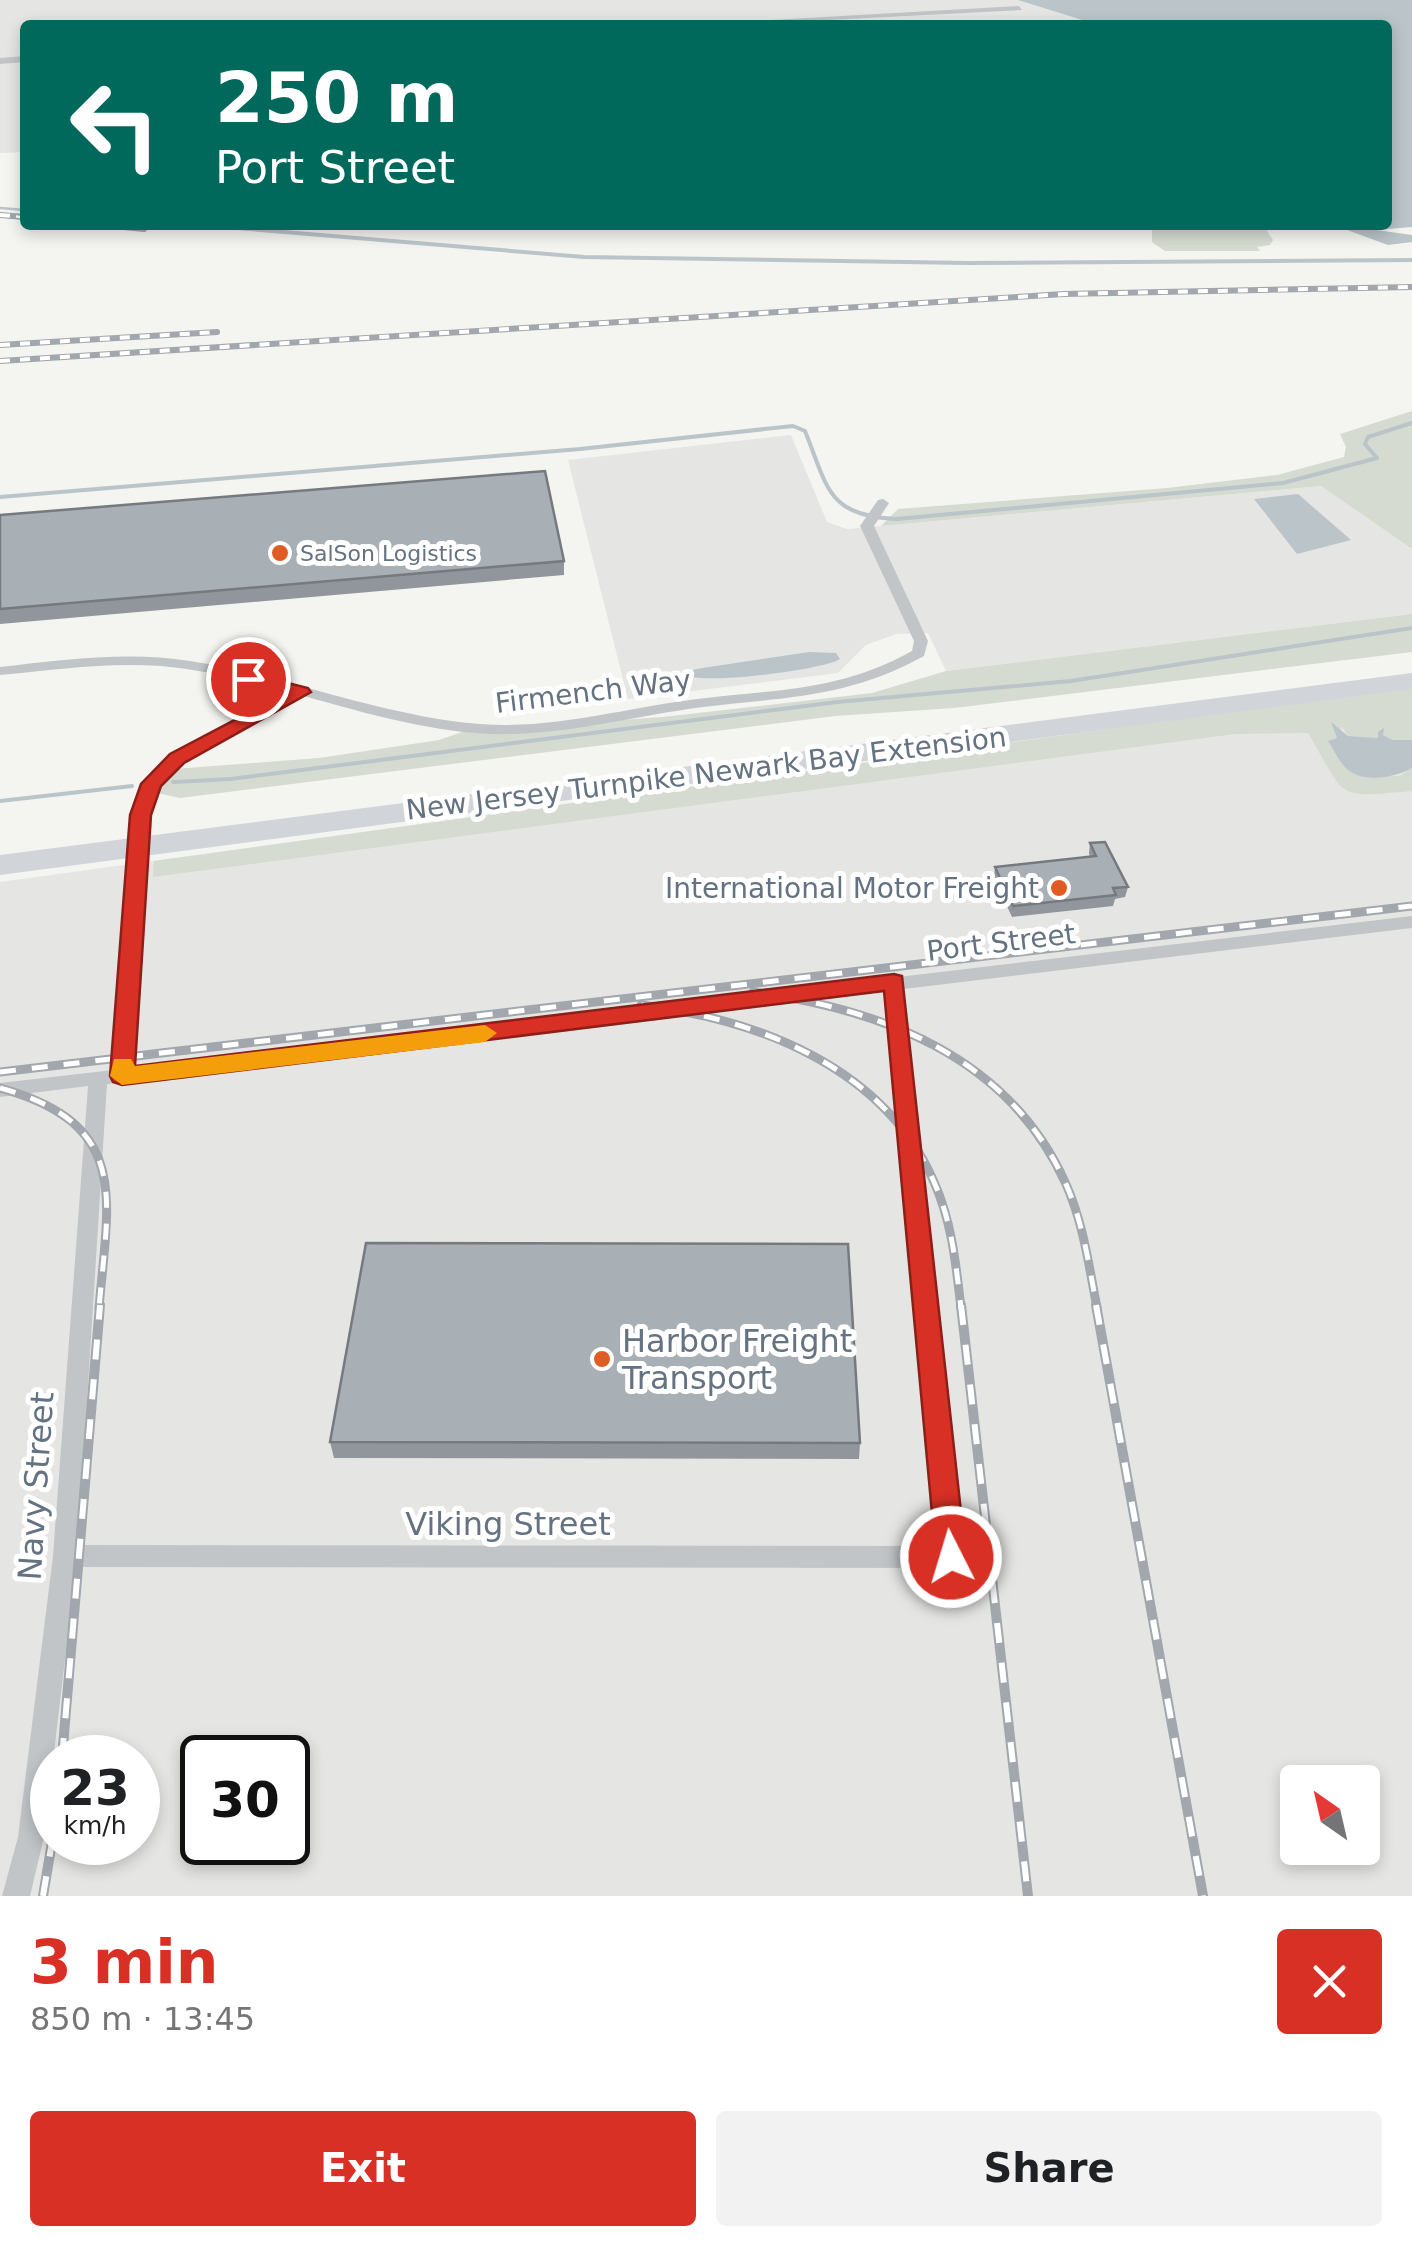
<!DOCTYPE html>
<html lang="en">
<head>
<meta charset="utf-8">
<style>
	:root { --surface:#fff; --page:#f2f2f2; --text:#202124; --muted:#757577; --accent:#d93025 }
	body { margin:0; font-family:"DejaVu Sans",sans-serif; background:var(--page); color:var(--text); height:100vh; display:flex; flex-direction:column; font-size:38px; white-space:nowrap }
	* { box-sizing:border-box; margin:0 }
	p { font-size:32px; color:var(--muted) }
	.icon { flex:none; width:55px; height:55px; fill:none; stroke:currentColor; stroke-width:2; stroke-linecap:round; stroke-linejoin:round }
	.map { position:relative; height:1896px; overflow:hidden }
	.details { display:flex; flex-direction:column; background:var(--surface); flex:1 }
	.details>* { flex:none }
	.guide { position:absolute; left:20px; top:20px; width:1372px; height:210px; border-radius:10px; box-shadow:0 5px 15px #0003; background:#00695c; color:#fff; overflow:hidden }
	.needle { width:65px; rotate:326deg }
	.controls { position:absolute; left:1280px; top:1765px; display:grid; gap:20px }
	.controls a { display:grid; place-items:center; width:100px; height:100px; border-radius:10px; background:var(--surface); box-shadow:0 5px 15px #0003; font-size:50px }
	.speed { position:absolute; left:30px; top:1735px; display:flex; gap:20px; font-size:50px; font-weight:700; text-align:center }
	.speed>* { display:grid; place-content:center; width:130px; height:130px; border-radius:50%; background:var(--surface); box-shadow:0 5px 15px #0003; line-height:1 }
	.speed small { font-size:25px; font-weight:400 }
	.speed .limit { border:5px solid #111; border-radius:15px; background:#fff; color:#111 }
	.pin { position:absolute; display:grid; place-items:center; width:85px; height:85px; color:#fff; margin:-42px; border:5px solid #fff; border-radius:50%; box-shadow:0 2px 10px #0007 }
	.me { position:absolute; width:110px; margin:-55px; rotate:355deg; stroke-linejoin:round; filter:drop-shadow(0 0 8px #0008) }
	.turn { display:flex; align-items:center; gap:35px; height:210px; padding:0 30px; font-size:45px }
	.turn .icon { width:130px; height:130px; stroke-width:2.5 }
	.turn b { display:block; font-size:70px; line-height:85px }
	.round { display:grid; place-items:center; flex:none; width:105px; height:105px; border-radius:10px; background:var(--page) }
	.head { display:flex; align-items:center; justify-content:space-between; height:170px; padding:0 30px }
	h1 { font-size:60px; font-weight:600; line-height:75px; color:var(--accent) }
	.cta { display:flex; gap:20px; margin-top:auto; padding:20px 30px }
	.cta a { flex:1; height:115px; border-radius:10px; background:var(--accent); color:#fff; font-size:40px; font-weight:600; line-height:115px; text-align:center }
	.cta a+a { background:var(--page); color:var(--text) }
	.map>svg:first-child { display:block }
	.built { fill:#e5e6e4; fill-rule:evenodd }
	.green { fill:#d5dbd1 }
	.water { fill:#bac4c9 }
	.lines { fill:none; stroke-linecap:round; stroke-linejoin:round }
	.stream-far1 { stroke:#bac4c9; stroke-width:2.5 }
	.stream { stroke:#bac4c9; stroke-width:4 }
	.street { fill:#c2c5c8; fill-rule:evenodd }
	.highway { fill:#d1d5da; fill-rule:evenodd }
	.rail-far3-casing { stroke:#a2a7ad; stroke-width:5 }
	.rail-far2-casing { stroke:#a2a7ad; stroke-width:6 }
	.rail-far1-casing { stroke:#a2a7ad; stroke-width:9 }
	.rail-casing { stroke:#a2a7ad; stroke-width:10 }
	.rail-far3 { stroke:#fff; stroke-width:2.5; stroke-dasharray:8; stroke-linecap:butt }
	.rail-far2 { stroke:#fff; stroke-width:4; stroke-dasharray:10; stroke-linecap:butt }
	.rail-far1 { stroke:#fff; stroke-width:5; stroke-dasharray:16; stroke-linecap:butt }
	.rail { stroke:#fff; stroke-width:6; stroke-dasharray:20; stroke-linecap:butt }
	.wall { fill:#90969c }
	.building { fill:#a8afb5; stroke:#767a7f; stroke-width:2.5 }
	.route { fill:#d93025; stroke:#8d1f18; stroke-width:2.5 }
	.slow { fill:#f59e0b }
	.poi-dot { fill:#e05c25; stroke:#fff; stroke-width:4 }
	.labels { text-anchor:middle; stroke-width:10; stroke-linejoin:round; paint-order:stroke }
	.far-poi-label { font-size:22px; fill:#647281; stroke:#fff; text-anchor:start }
	.street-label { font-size:28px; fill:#647281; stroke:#fff }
	.poi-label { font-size:28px; fill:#647281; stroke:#fff; text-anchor:end }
	.near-poi-label { font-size:32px; fill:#647281; stroke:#fff; text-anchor:start }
	.near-street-label { font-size:32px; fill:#647281; stroke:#fff }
</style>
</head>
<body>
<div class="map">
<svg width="1412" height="1896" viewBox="0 0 1412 1896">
	<rect width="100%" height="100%" fill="#f4f4f0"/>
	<g class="built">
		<path d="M0 0H1018L1098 25H25V152L0 153Z"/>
		<path d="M791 435 827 522 847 529 1321 486 1412 549V614L946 671 928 633 896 634 866 645 838 673 628 699 568 460Z"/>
		<path d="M1412 687V1896H0V882ZM52 1758H138V1842H52ZM202 1758H288V1842H202ZM1298 1782H1362V1848H1298Z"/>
	</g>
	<g class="green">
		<path d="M1157 225H1270L1267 231 1273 240 1270 245 1257 247 1260 251H1165L1152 242V230Z"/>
		<path d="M1412 411V549L1321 486 881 526 898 509 1167 488 1277 475 1344 457 1346 447 1340 434Z"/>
		<path d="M1412 614V652L954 708 835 716 180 798 153 792 174 769 319 758 439 740 465 731 663 717 872 693 946 671Z"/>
		<path d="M1412 687V740H1393L1383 735 1379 738 1348 736 1342 727 1335 740 1329 741 1388 776H1400L1412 768V791C1333 798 1348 800 1308 733L1235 734 153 877 154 861Z"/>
	</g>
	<g class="water">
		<path d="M1018 0H1412V227L1376 230 1412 235V242L1388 245 1347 230V225H1388V25H1098Z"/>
		<path d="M1298 494 1351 540 1297 554 1254 499Z"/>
		<path d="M809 652 836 653 840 659C823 670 706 684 690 676L693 670 702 668Z"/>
		<path d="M1331 722 1348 736 1378 738V732L1384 728 1383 735 1393 740H1412V768C1397 777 1363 784 1347 769 1339 762 1334 750 1328 741L1337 738Z"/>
	</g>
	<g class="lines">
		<path class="stream-far1" d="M0 208 25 210"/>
		<g class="stream">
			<path d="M201 225 584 257 968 263 1412 260"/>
			<path d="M0 497 580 449 793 426 805 431C828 488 827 516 897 519L1283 483 1377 458 1365 444 1368 437 1412 423"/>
			<path d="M173 782 231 779 837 702 1071 681 1412 628"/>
			<path d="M0 801 132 786"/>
		</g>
		<g class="street">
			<path d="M1019 6 1022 10 734 25H683Z"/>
			<path d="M25 56V62L0 64V58Z"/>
			<path d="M883 499 889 503 874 526 928 641 924 656C848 698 786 697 703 707 640 715 578 732 514 734 443 736 372 715 304 696L182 762 159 786 149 815 132 1068 1412 916V928L904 989 963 1557 959 1565 951 1568 76 1567 44 1837 30 1896H2L18 1837 53 1556 88 1086 0 1097V1083L113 1070 133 815 144 784 172 756 290 692C248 681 205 670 161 666 107 662 54 670 0 675V667C63 660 127 651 190 661 288 676 381 716 480 724 556 730 631 706 706 698 784 689 841 690 912 651L914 641 860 526 878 500ZM886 991 938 1546 78 1545 107 1084Z"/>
		</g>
		<path class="highway" d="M1412 673V689L0 875V855Z"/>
		<defs>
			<path id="rail-far3" d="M0 215 20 217"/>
			<g id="rail-far2">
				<path d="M0 215 25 217"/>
				<path d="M104 225 144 229"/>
				<path d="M0 345 217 332"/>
				<path d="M0 361 1064 294 1412 287"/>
			</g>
			<g id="rail-far1">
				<path d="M753 992C881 1009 1008 1056 1065 1182 1083 1221 1089 1266 1097 1308"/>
				<path d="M641 1005C756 1019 884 1066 934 1182 952 1222 956 1265 961 1308"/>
				<path d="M0 1072 1412 906"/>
				<path d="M0 1088C132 1124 108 1199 99 1308"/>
			</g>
			<g id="rail">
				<path d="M961 1305 1028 1896"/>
				<path d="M1096 1305 1203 1896"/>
				<path d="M62 1758 100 1305"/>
				<path d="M43 1896 52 1842"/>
			</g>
		</defs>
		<use href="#rail-far3" class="rail-far3-casing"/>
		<use href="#rail-far2" class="rail-far2-casing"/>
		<use href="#rail-far1" class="rail-far1-casing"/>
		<use href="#rail" class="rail-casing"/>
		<use href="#rail-far3" class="rail-far3"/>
		<use href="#rail-far2" class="rail-far2"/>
		<use href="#rail-far1" class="rail-far1"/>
		<use href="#rail" class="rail"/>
	</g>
	<g class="wall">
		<path d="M0 515 564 561V575L0 624Z"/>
		<path d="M1090 843 1128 887 1125 897 1115 899 1113 906 1012 917 994 878 995 867 1090 857 1089 853Z"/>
		<path d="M330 1442 860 1443 859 1459 334 1458Z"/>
	</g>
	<g class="building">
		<path d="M545 471 564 561 0 609V515Z"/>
		<path d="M1105 842 1128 887 1113 888 1116 895 1013 906 995 867 1096 856 1090 843Z"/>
		<path d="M366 1243 848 1244 860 1443 330 1442Z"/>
	</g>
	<path class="route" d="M248 673 308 688 311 692 184 763 161 786 151 815 135 1066 894 974 902 976 966 1557 962 1567 951 1571 940 1567 936 1557 884 991 122 1085 113 1082 110 1076 130 815 141 784 170 754 284 694 241 683 238 679Z"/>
	<path class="slow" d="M485 1025 497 1033 485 1042 122 1085 110 1076 114 1059H131L135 1066Z"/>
	<g class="poi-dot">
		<circle cx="280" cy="553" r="10"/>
		<circle cx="1059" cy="888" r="10"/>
		<circle cx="602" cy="1359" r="10"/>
	</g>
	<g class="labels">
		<g class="far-poi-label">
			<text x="300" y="561">SalSon Logistics</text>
		</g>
		<g class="street-label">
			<text transform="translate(593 691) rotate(-7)" y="10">Firmench Way</text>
			<text transform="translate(706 773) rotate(-7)" y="10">New Jersey Turnpike Newark Bay Extension</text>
			<text transform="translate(1001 942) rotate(-7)" y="10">Port Street</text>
		</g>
		<g class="poi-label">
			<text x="1039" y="898">International Motor Freight</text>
		</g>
		<g class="near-poi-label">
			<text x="622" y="1352">Harbor Freight<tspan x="622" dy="37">Transport</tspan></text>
		</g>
		<g class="near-street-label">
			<text transform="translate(36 1486) rotate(-86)" y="11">Navy Street</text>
			<text x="508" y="1535">Viking Street</text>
		</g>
	</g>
</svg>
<div class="controls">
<a><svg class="needle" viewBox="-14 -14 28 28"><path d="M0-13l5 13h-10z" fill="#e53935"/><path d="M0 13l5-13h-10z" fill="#757577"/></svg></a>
</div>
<div class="speed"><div>23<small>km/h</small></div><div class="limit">30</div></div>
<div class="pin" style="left:248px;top:679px;background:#d93025"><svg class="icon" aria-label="arrive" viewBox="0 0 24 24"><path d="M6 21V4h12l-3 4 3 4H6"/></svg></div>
<svg class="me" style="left:951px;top:1557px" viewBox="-20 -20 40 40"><circle r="17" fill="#d93025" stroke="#fff" stroke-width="3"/><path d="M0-11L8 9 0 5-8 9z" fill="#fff"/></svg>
<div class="guide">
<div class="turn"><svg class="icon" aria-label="left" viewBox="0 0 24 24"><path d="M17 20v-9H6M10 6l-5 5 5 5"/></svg><div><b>250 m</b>Port Street</div></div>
</div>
</div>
<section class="details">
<div class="head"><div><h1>3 min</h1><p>850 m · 13:45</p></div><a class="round" style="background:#d93025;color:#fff"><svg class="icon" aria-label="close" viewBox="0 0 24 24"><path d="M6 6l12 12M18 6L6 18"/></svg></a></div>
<div class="cta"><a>Exit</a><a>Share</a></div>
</section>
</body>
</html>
